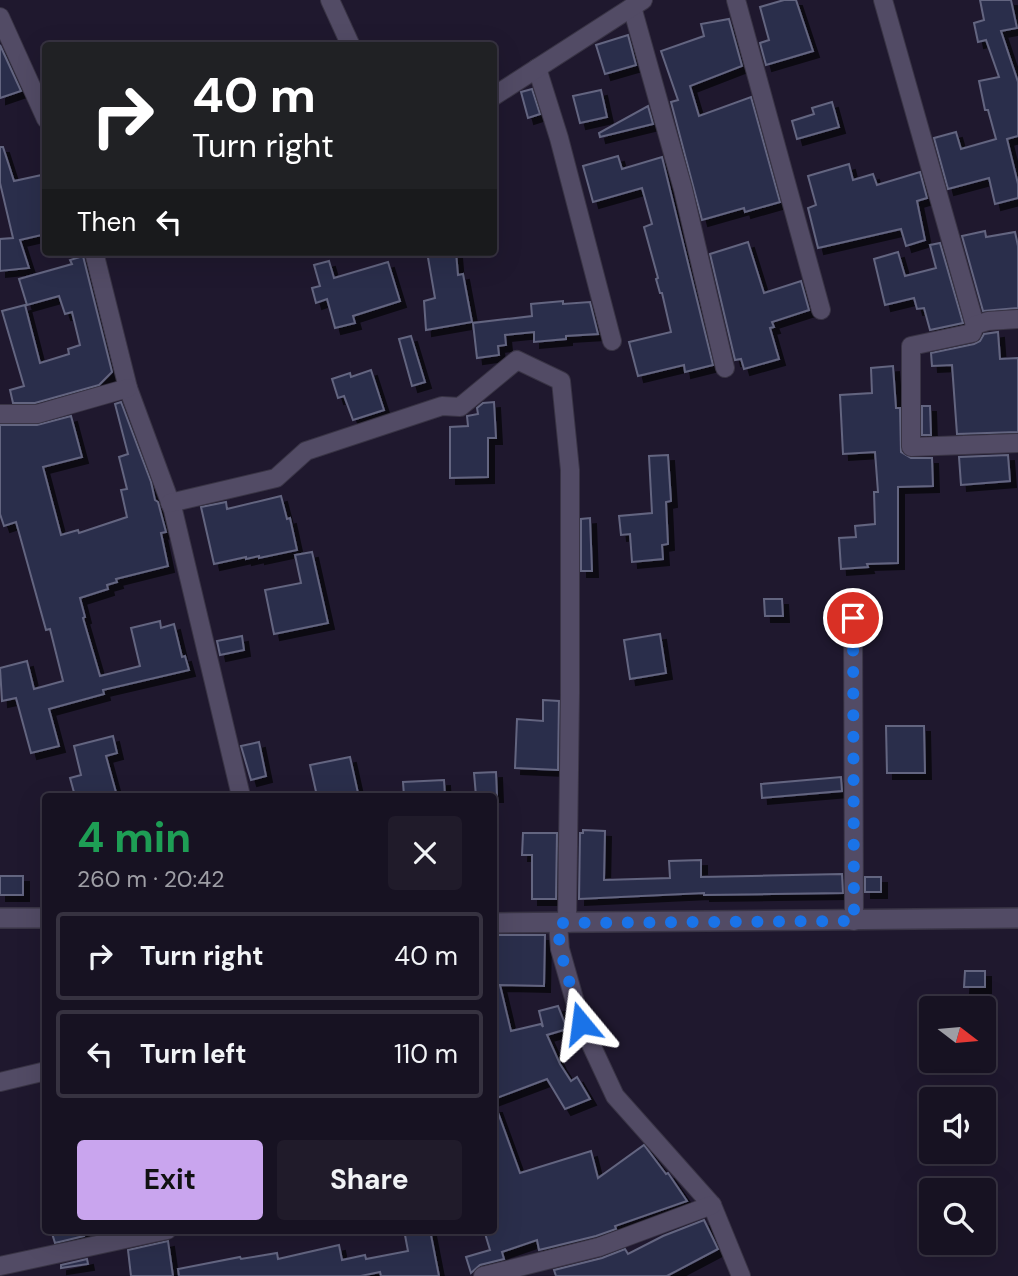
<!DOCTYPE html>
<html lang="en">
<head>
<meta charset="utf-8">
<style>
	:root { --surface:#171222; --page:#201b2a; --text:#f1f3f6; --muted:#9e9ea5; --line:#363240; --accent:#c9a5ee }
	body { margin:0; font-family:"DM Sans",sans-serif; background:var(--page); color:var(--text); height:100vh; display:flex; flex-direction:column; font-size:26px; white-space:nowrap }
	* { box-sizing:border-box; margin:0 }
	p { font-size:23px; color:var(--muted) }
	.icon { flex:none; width:38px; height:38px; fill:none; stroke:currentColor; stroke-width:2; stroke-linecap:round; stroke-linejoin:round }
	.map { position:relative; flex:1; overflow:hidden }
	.drawer { position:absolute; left:42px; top:793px; width:455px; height:441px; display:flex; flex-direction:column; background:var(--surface); border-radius:7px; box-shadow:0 7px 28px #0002,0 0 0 2px var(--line) }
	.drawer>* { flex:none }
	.banner { position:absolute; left:42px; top:42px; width:455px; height:214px; border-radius:7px; box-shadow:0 7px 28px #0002,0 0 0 2px var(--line); background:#202124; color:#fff; overflow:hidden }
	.needle { width:46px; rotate:106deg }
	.controls { position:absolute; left:919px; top:996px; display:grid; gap:14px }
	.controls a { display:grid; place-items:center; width:77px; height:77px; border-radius:7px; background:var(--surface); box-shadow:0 7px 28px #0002,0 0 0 2px var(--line); font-size:35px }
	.pin { position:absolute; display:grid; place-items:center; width:60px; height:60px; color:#fff; margin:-30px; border:4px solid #fff; border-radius:50%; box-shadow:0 2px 7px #0007 }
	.me { position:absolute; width:77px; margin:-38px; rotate:344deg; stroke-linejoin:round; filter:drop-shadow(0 0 5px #0008) }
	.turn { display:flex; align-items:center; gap:24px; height:147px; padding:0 35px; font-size:32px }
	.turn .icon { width:91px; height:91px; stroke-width:2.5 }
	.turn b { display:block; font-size:49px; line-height:60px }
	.then { display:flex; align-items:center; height:66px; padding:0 35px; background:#0003; gap:14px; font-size:26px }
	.round { display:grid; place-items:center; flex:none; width:74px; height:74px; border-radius:7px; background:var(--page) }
	.overview { display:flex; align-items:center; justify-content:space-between; height:119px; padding:0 35px }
	h1 { font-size:42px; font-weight:700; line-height:52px; color:#1e9e55 }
	.cta { display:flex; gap:14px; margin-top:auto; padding:14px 35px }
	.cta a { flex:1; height:80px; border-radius:7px; background:var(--accent); color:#111; font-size:28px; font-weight:700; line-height:80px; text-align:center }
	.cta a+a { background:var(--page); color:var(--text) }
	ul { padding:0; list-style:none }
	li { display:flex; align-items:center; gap:21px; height:88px; margin:0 14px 10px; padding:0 21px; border:4px solid var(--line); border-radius:7px }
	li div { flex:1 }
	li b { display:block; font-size:26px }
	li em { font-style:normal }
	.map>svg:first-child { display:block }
	.building { fill:#2c2e4c; stroke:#636580; stroke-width:2; filter:url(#shadow) }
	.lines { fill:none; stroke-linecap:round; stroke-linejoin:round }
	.minor-casing { stroke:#393445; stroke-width:20 }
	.tertiary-casing { stroke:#393445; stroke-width:22 }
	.minor { stroke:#524b65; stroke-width:18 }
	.tertiary { stroke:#524b65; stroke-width:19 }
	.route { stroke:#1a73e8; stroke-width:12; stroke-dasharray:0 21.6 }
</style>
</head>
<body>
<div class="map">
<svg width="1018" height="1276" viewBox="0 0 1018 1276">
	<defs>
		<filter id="shadow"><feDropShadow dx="6" dy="6" stdDeviation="0" flood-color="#0009"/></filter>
	</defs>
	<rect width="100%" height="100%" fill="#1f182e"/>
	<g class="building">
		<path d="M784 0H796L813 51 766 65 760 43 769 40 760 7Z"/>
		<path d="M980 0H1011L1017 28 1001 31 1018 82V136L1007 139 1018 184V198L995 204 989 178 948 189 934 138 956 132 961 149 996 139 988 110H985L979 81 999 77 986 40 978 42 974 23 984 20Z"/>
		<path d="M729 19 742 66 690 86 699 116 751 97 780 202 745 212 744 208 702 220 671 102 678 100 661 51 704 36 701 24Z"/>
		<path d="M628 35 636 65 605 74 596 45Z"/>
		<path d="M0 45 21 91 0 98Z"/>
		<path d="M532 89 540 114 528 118 521 92Z"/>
		<path d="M601 90 607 117 580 123 573 96Z"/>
		<path d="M832 102 839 127 797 139 792 121 814 114 812 108Z"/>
		<path d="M648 106 653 124 600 137 599 133Z"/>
		<path d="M0 147H3L14 181 46 174V234L20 240 29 268 0 271V239L13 238 0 183Z"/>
		<path d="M618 156 622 169 662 157 713 365 685 372 684 365 638 376 629 342 671 332 662 293H660L656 279 658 278 644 227 652 224 642 188 593 202 583 166Z"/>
		<path d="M849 164 853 180 873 174 877 185 920 172 927 198 917 201 925 240 906 246 901 229 818 248 808 208 816 205 808 176Z"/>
		<path d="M985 231 986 237 1015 232 1018 246V308L983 311 962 236Z"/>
		<path d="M748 242 764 293 801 281 809 310 772 322 774 327 770 328 779 359 744 369 741 359 735 360 710 254Z"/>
		<path d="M940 243 963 323 930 330 924 308 917 309 914 298 885 305 874 259 898 252 905 276 936 268 930 245Z"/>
		<path d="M427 252H456L458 275 463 274 472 322 426 330 424 301 435 298Z"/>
		<path d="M83 256 112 372 99 385 35 403H13L10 390 24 386 2 311 25 305 40 363 69 354 68 349 80 345 72 312 65 314 59 296 27 305 19 279 72 264 70 260Z"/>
		<path d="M329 261 334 278 388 262 400 301 353 316 355 323 335 328 327 299 316 303 312 288 320 286 314 265Z"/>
		<path d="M563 301V304L590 302 598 334 566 336V339L534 342V332L505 335 506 345 498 346 499 355 477 358 473 323 532 316 531 304Z"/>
		<path d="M998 332 1000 359 1018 358V432L957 434 952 365 932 366 931 353 974 344 980 341 984 334Z"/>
		<path d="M411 336 425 382 412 386 399 339Z"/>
		<path d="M893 366 896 408H900L901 452 911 458H932L933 486 898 487V563L867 564 868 567 841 569 839 538 856 537 855 526 875 524 874 492H878L875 452 843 454 840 395 872 393 871 368Z"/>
		<path d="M371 370 384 410 353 420 344 396 338 398 332 379 350 373 351 377Z"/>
		<path d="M121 402 151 482 155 500 158 502 166 532 161 533 168 566 116 579 117 582 107 585 108 589 80 598 85 617 83 618 100 676 140 666 131 628 160 621 161 628 174 624 182 657 185 656 189 670 103 690 104 694 49 709 59 746 31 753 16 698 2 701 0 668 27 661 34 689 63 681 50 629 46 630 16 522 4 526 0 514V425H37L71 416 82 457 43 467 61 535 78 530 79 533 127 517 121 490 127 489 119 457 128 454 115 404Z"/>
		<path d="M494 402 496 438H488V477L450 478V427L468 426 467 416 478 414 477 408 483 403Z"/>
		<path d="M922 406H930L931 435H922Z"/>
		<path d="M668 455 671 501 666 502 668 544 662 545 663 559 632 562 630 534 621 535 619 516 652 513 649 456Z"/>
		<path d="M1008 455 1010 481 961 485 959 457Z"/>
		<path d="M281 496 287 519 290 518 297 550 259 558V556L246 559V557L214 564 201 507 226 502 227 509Z"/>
		<path d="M590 518 592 571H581V519Z"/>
		<path d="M312 552 328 623 274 634 265 590 301 583 295 555Z"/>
		<path d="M764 599H782L783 616H765Z"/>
		<path d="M660 634 666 673 630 679 624 640Z"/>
		<path d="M242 636 244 650 220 655 217 641Z"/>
		<path d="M543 700 559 701 558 770 515 768 517 719 543 721Z"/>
		<path d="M886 726H924L925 773H887Z"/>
		<path d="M113 736 117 753 106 756 117 796H75L70 778 81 775 74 746Z"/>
		<path d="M259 742 266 776 251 780 241 746Z"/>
		<path d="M350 757 358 793 345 796H317L310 765Z"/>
		<path d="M496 772 497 796H476L474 773Z"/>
		<path d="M841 777 842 791 762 798 761 784Z"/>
		<path d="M444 780 445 796H404L403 782Z"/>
		<path d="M583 830 605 831 604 880 670 878 669 861 701 860V877L842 874 843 893 704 895V893L579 899 580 833H583Z"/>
		<path d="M523 833H557L556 899H532V855H522Z"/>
		<rect x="0" y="876" width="23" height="19"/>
		<rect x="865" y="877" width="16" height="15"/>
		<path d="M494 935H545L544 986 500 985 511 1031 541 1024 543 1027 539 1011 558 1006 567 1029 547 1035 560 1064 571 1081 577 1077 590 1099 565 1109 547 1079 494 1099Z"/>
		<path d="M965 971H985V987H964Z"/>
		<path d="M494 1107H496L520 1173 591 1151 598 1178 644 1145 666 1174 668 1173 687 1201 615 1226 616 1229 596 1236 539 1250 537 1240 502 1252 504 1259 480 1265 471 1273 466 1257 490 1250 484 1230H494Z"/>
		<path d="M704 1220 718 1249 667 1276H556L554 1270 602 1258 625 1249 628 1254 663 1236Z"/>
		<path d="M51 1230H83L84 1236 55 1243Z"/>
		<path d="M404 1230H430L439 1276H381L380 1272 361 1276H179L178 1269 240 1257 241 1259 277 1253 278 1259 339 1245 342 1260 365 1255 366 1259 408 1251Z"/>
		<path d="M168 1241 173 1276H131L128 1250Z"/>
		<path d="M87 1259 88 1264 61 1268V1265Z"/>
	</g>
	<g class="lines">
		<defs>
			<g id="minor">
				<path d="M330 0 351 46"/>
				<path d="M736 0 821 310"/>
				<path d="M883 0 975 325"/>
				<path d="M632 7 683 189 725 368"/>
				<path d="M0 17 46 119"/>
				<path d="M537 68 559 138 612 341"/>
				<path d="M494 96 643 0"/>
				<path d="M94 252 128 388 173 510 241 796"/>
				<path d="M1018 319 988 321 975 325 972 333 911 346V447L1018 443"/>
				<path d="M0 414H37L128 388"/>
				<path d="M170 503 276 478 306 451 442 406 460 407 517 360 561 381 570 470V694L567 923"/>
				<path d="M853 618 854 921"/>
				<path d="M558 924 560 949 581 1023 615 1096 712 1205 741 1276"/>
				<path d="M0 1082 46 1071"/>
				<path d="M0 1266 167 1230"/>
				<path d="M483 1276 599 1247 712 1205"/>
			</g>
			<g id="tertiary">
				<path d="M0 918H46"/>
				<path d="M494 923 1018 918"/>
			</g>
		</defs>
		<use href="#minor" class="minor-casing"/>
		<use href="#tertiary" class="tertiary-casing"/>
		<use href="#minor" class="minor"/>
		<use href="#tertiary" class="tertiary"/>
	</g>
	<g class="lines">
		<path class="route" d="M581 1023 560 949 558 923 854 921 853 618"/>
	</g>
</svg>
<div class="controls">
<a><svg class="needle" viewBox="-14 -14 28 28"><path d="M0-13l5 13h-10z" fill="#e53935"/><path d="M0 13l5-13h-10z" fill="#9e9ea5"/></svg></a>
<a><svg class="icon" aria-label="sound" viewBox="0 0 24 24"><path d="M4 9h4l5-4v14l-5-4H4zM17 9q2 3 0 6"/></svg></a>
<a><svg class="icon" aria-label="search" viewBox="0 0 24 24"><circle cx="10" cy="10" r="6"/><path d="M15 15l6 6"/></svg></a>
</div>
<div class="pin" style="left:853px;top:618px;background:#d93025"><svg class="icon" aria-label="arrive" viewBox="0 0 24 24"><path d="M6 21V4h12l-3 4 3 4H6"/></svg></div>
<svg class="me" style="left:581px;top:1023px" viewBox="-20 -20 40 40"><path d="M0-17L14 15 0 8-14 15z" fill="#1a73e8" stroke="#fff" stroke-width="4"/></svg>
<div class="banner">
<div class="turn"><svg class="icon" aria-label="right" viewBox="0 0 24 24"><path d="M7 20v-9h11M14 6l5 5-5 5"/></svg><div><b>40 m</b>Turn right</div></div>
<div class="then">Then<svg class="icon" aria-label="left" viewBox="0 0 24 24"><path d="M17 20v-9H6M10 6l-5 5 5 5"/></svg></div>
</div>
<section class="drawer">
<div class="overview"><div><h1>4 min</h1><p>260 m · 20:42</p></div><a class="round"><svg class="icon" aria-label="close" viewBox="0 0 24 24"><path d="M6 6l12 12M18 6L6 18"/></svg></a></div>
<ul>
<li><svg class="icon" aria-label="right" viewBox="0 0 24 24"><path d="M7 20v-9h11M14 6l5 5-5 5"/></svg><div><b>Turn right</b></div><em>40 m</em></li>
<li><svg class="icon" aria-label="left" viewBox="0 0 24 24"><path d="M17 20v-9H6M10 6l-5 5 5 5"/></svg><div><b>Turn left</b></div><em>110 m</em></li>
</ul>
<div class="cta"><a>Exit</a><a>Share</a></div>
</section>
</div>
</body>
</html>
